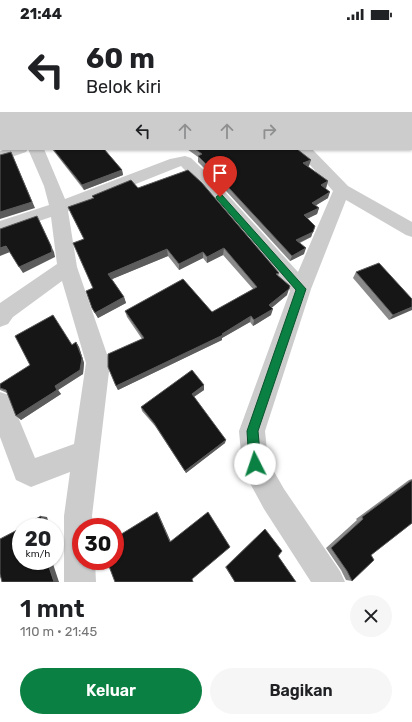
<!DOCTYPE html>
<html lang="id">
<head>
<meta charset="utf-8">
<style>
	:root { --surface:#fff; --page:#f6f6f6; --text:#202124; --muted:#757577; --accent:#0b8043 }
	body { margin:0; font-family:Rubik,sans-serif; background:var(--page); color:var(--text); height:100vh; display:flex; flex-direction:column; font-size:15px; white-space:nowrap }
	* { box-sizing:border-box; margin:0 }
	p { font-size:13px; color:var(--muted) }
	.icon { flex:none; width:22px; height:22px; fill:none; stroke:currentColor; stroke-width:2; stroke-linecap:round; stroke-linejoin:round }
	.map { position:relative; height:554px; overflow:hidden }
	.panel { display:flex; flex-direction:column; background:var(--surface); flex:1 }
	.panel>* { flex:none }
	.top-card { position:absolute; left:0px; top:0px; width:412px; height:122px; box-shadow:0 1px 3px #0004; background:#fff; color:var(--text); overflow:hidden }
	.speed { position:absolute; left:12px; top:490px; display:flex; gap:8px; font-size:20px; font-weight:700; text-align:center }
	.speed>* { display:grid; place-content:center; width:52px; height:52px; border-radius:50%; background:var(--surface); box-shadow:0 1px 3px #0004; line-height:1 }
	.speed small { font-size:10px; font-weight:400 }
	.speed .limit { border:6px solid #d22; background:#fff; color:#111 }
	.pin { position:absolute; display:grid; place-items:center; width:34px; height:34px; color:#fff; margin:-41px -17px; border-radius:50% 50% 50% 0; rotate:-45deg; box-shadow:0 0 4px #0007 }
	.pin .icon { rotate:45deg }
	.me { position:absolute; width:44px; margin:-22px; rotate:356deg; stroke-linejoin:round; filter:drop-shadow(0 0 3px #0008) }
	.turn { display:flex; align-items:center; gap:14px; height:84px; padding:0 20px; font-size:18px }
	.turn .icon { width:52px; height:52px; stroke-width:2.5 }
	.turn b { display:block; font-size:28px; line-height:34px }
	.lanes { display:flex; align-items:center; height:38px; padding:0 20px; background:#0003; justify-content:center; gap:20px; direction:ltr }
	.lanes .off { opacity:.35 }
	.round { display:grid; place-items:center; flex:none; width:42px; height:42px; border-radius:21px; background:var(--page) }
	.summary { display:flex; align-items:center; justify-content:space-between; height:68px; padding:0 20px }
	h1 { font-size:24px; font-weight:600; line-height:30px }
	.cta { display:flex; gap:8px; margin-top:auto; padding:8px 20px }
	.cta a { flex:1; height:46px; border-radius:24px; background:var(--accent); color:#fff; font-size:16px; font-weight:600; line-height:46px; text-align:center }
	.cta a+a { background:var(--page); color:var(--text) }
	.status { display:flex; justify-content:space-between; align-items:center; height:28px; padding:0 20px; background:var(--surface); direction:ltr }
	.status svg { height:11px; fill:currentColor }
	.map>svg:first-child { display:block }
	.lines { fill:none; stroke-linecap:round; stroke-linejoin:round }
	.street { fill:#ccc; fill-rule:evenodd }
	.wall { fill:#8a8a8a }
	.shaded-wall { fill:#5c5c5c }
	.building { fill:#161616; stroke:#5c5c5c }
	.route { fill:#0b8043; stroke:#07532c }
</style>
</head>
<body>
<div class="status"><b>21:44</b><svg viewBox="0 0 49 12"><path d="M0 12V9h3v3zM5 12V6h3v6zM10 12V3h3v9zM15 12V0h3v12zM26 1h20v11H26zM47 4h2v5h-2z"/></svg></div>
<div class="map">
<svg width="412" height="554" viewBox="0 0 412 554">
	<rect width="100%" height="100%" fill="#fff"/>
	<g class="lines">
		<g class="street">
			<rect x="60" y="0" width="10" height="1"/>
			<path d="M6 121H44L65 171 170 131 185 128 191 130 215 153 298 244 333 163 296 121H312L348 158 412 194V209L406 207 346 172 311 261 265 403 268 433 284 461 340 543 345 554H311L264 481 245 446 242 436 239 403 290 263 203 161 181 138 68 183 77 239 110 335 92 488 93 499H81V533H95L96 554H64V488L70 444 31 459 16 452 0 409V364L9 367 35 430 38 429 74 416 86 335 62 253 13 289 8 296 0 299V275L57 236 51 189 0 206V193L49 177 44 158 28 121 26 124 0 133V123Z"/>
		</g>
	</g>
	<g class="wall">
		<path d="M95 0H268L267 1H96Z"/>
		<path d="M380 0H412V28H411V1H382Z"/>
		<path d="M52 121H104L122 142 123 147 84 162Z"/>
		<path d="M187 121H297L309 138 308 139 328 153 326 160H325L328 170 316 177 319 180 317 186 307 191 315 198 311 209 300 215 304 226 290 233 216 152 198 134V129Z"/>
		<path d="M138 160 279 245 278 248 287 267 271 280V287L253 298 250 294 222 310V312L118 362 116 358 142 311 127 289 125 283 212 284 253 261 223 227 207 235 203 230 179 242 168 228 112 251 124 269 126 275 98 290 92 280 93 260 84 211 71 186 68 179 93 171 92 168Z"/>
		<path d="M356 244 412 271 389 292 353 250Z"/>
		<path d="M76 314 79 319 84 335 83 346 58 362 61 366 21 392 7 365 0 362V356Z"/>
		<path d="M204 357V362L194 369 225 415 186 445 155 398 142 383 141 379Z"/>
		<path d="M412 451V495L371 527 352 553 346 552 341 542 326 520 357 492 356 491 409 452Z"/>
		<path d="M265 501 278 528 296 554H235L225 539 264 502Z"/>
	</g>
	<g class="shaded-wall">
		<path d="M255 0H268L267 1H250Z"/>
		<rect x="0" y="86" width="1" height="7"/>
		<path d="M0 115H1V121H3L0 122Z"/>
		<path d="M11 124 35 180 0 191V184Z"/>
		<path d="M311 132 309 138 302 141 303 135Z"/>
		<path d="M122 142 123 147 84 162 82 157Z"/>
		<path d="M328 153 326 160 319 163 321 157Z"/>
		<path d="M330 164 328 170 310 181 312 175Z"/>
		<path d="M319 180 317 186 302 193 304 187Z"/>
		<path d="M37 188 54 224 55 229 23 245 19 239Z"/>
		<path d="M315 198 311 209 294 217 296 212Z"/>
		<path d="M6 218 10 224 0 228V220Z"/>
		<path d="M224 220 223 227 207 235V229Z"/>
		<path d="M306 220 304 226 290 233 292 228Z"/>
		<path d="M167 221 168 228 110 252 108 246Z"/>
		<path d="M203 224V230L179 242V236Z"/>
		<path d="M290 258 287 267 268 283 269 277Z"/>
		<path d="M124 269 126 275 98 290 95 285Z"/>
		<path d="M412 279V282L389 292 393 287Z"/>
		<path d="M273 281 271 287 253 298 254 292Z"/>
		<path d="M251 288 250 294 222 310V312L118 362 116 358 222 306Z"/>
		<path d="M76 314 79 319 84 335 83 346 58 362 61 366 21 392 16 388Z"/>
		<path d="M204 357V362L192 370V366Z"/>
		<path d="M226 412 225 415 186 445 185 443Z"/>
		<path d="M157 484 158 485 171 514H170Z"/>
		<path d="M41 488 47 489 50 499H44Z"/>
		<path d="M47 533H52L59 554H54Z"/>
	</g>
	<g class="building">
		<path d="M0 0H22L23 1H1V86H0Z"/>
		<path d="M100 0H255L250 1H102Z"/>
		<path d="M390 0H412V21L411 20V1H392Z"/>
		<path d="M0 97 1 100V115H0Z"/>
		<path d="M53 121H104L122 142 82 157Z"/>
		<path d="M195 121H297L311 132 303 135 328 153 321 157 330 164 312 175 319 180 304 187 315 198 313 204 296 212 306 220 292 228 216 146 198 128 202 126Z"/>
		<path d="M11 124 32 174 0 184V127Z"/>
		<path d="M188 142 202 155 279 245 276 246 290 258 289 261 269 277 273 281 254 292 251 288 222 306 223 307 116 358 108 339V326L144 310 125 283 183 251 212 284 257 259 224 220 207 229 203 224 179 236 167 221 108 246 124 269 95 285 92 280 86 263 93 260 73 215 84 211 68 179 94 170 92 168 131 152 138 160Z"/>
		<path d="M37 188 51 218 52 224 19 239 6 218 0 220V201Z"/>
		<path d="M379 235 412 271V279L393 287 356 244Z"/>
		<path d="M53 287 72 317 76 314 82 330 80 342 55 358 57 362 16 388 6 362 0 360V356L30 337 15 308Z"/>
		<path d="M192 342 204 357 192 366 226 412 185 443 154 395 141 379Z"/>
		<path d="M412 452V495L371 527 374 532 352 553 347 543 331 520 363 491 362 489Z"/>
		<path d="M157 484 170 514 208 484 230 519 192 551 193 554H115L107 533H115V510Z"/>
		<path d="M41 488 44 499H22Z"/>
		<path d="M21 500V533H47L54 554H2L0 546V511Z"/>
		<path d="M265 501 282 523 278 528 296 554H235L226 539Z"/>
	</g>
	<path class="route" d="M220 166 222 167 306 261 258 403 261 436 259 440 255 442 251 440 249 436 247 403 296 262 217 171 216 169Z"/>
</svg>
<div class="speed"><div>20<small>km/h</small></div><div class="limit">30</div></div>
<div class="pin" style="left:220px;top:169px;background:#d93025"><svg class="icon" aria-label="arrive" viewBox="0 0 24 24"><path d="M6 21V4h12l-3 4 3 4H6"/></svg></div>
<svg class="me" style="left:255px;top:436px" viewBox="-20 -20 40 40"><circle r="19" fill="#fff"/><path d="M0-13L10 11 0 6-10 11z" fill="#0b8043"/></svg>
<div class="top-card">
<div class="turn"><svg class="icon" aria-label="left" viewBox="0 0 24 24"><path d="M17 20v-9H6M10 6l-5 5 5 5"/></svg><div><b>60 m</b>Belok kiri</div></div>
<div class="lanes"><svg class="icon" aria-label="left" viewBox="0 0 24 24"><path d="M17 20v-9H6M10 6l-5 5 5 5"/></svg><svg class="icon off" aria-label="ahead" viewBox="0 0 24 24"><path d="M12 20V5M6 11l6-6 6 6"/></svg><svg class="icon off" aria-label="ahead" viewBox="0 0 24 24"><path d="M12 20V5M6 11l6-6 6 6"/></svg><svg class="icon off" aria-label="right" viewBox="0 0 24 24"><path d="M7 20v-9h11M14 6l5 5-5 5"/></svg></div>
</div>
</div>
<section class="panel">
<div class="summary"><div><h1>1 mnt</h1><p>110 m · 21:45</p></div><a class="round"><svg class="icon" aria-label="close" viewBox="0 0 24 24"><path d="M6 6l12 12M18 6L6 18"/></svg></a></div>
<div class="cta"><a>Keluar</a><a>Bagikan</a></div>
</section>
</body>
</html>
